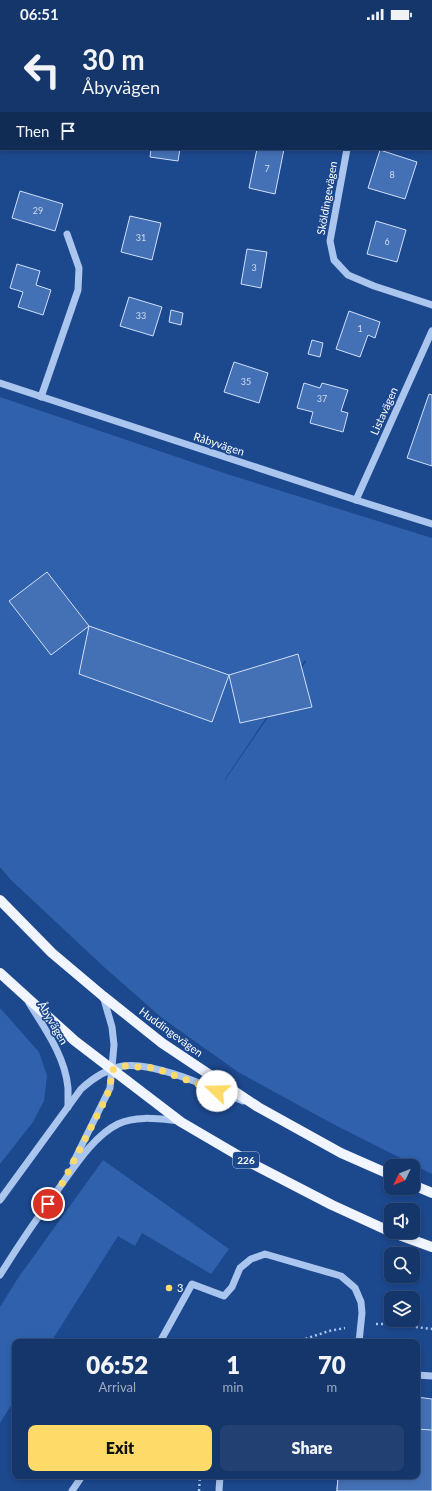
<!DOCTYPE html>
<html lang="en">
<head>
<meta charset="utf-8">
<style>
	:root { --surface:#15366a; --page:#224172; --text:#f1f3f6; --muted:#9dabc1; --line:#34507e; --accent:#fedb68 }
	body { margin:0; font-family:Lato,sans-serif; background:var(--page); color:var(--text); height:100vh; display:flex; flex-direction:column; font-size:15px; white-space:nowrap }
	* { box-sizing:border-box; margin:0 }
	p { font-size:13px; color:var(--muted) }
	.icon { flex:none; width:22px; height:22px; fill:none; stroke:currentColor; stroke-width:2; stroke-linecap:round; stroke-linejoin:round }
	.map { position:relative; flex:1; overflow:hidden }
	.details { position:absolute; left:12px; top:1311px; width:408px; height:140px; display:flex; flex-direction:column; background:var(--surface); border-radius:8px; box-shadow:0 2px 6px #0003,0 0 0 1px var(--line) }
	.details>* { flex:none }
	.guide { position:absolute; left:0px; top:0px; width:432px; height:122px; box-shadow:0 2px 6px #0003,0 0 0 1px var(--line); background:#15366a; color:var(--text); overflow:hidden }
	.needle { width:26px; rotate:227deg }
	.buttons { position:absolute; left:384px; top:1131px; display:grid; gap:8px }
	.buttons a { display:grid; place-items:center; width:36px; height:36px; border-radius:8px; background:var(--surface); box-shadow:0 2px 6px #0003,0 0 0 1px var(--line); font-size:20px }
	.pin { position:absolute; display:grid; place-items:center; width:34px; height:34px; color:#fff; margin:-17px; border:2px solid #fff; border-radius:50%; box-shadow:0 1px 4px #0007 }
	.me { position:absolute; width:44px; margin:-22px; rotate:291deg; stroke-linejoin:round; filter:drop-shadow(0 0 3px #0008) }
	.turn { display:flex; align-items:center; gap:14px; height:84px; padding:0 16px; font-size:18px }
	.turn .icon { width:52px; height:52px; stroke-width:2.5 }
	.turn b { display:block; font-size:28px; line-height:34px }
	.then { display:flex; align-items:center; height:38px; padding:0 16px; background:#0003; gap:8px; font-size:15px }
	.eta { display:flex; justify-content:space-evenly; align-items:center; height:68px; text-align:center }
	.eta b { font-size:24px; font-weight:800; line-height:28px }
	.primary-button { display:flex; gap:8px; margin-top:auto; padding:8px 16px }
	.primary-button a { flex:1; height:46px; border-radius:8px; background:var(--accent); color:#111; font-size:16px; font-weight:800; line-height:46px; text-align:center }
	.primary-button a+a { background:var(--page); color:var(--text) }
	.status { display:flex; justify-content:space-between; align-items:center; height:28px; padding:0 20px; background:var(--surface); direction:ltr }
	.status svg { height:11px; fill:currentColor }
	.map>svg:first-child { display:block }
	.green { fill:#2f61ac; fill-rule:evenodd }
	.building { fill:#4471b6; stroke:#d0e0fa }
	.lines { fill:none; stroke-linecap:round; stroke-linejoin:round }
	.path { stroke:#aac5ee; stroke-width:2.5; stroke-dasharray:2 3; stroke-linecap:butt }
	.minor { stroke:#aac5ee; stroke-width:7 }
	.major { stroke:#f1f5ff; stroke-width:10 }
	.route { stroke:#fedb68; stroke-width:7; stroke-dasharray:0 12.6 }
	.poi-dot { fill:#fedb68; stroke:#1c488e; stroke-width:1.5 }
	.labels { text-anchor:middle; stroke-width:3.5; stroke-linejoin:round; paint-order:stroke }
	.number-label { font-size:9px; fill:#d0dced }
	.shield { fill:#1c488e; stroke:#bbc8dd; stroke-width:1 }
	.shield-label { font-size:10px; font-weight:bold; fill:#fff }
	.street-label { font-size:11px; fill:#fff; stroke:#1c488e }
	.poi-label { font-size:11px; fill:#fff; stroke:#1c488e; text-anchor:start }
</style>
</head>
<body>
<div class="status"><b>06:51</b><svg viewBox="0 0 49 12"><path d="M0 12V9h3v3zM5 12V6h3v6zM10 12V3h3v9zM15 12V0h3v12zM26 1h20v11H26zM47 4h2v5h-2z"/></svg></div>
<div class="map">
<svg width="432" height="1463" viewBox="0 0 432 1463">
	<rect width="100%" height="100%" fill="#1c488e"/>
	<g class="green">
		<path d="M0 369 230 447 432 510V1146L333 1096 238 1044 162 990 104 939 11 852 0 839ZM305 632 306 634 225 752V751Z"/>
		<path d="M0 980 39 1024 47 1048 44 1073 33 1094 0 1136Z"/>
		<path d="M103 1132 229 1221 211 1246 142 1205 135 1218 118 1208 51 1314H15V1371L0 1395V1279L18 1250Z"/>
	</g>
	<g class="building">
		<path d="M67 0H104L67 1Z"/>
		<path d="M381 0H410L381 1Z"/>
		<path d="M151 121H180L178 133 150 129Z"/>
		<path d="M257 121H284L275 166 249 160Z"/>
		<path d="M380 122 417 134 405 171 368 160Z"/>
		<path d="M20 163 63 176 55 203 12 190Z"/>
		<path d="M130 188 161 195 152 232 121 224Z"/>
		<path d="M376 193 406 202 397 234 367 226Z"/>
		<path d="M247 221 267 224 261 260 241 256Z"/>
		<path d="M17 236 40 243 36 257 51 262 43 287 18 279 23 264 10 260Z"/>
		<path d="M129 269 162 279 153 308 120 298Z"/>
		<path d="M171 282 183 285 181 297 169 294Z"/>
		<path d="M349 283 380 294 375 310 368 307 360 329 336 321Z"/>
		<path d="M312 312 323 315 320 329 308 326Z"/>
		<path d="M234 334 268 345 259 375 224 364Z"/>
		<path d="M304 355 320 360 322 355 348 362 341 383 348 385 343 404 310 395 313 384 297 380Z"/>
		<path d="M429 366 432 367V438L407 430Z"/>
		<path d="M47 544 89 598 51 627 9 573Z"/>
		<path d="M89 598 229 647 212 694 79 646Z"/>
		<path d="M298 626 312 679 240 695 229 647Z"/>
		<path d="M417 1369 432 1371V1463H337L338 1448H417Z"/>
		<path d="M417 1401 432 1402V1463H337L338 1448H417Z"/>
	</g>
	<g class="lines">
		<g class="path">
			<path d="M376 1296H391L432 1301"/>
			<path d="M296 1314 329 1303 345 1300"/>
			<path d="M199 1463 200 1448"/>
		</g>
		<g class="minor">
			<path d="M370 1V0"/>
			<path d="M0 113H1"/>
			<path d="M347 121 330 213 334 232 348 247 374 258 432 277"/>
			<path d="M0 355 356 472 432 496"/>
			<path d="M41 369 78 262 79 240 67 206"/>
			<path d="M356 472 432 303"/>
			<path d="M29 975C45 1001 65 1028 68 1060 68 1066 68 1073 68 1079"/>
			<path d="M73 1135 110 1060 114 1017 112 999 103 968"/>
			<path d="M0 1172 81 1061C93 1050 107 1041 123 1038 154 1033 213 1061 243 1073"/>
			<path d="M0 1247C18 1218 37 1190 57 1163 73 1141 93 1108 118 1096 136 1087 160 1091 179 1093"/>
			<path d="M160 1314 192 1256 224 1268 232 1259 240 1240 251 1231 265 1226 341 1248 355 1260 361 1274 362 1285 359 1314"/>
			<path d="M417 1347 432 1348"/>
			<path d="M72 1463 82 1448"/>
			<path d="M219 1463 220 1448"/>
		</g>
		<g class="major">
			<path d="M0 872 52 925 103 968 162 1015 258 1079 341 1125 391 1147"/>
			<path d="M0 945 75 1013 181 1094 251 1135 332 1177 391 1204"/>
			<path d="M413 1157 432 1165"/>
			<path d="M391 1204 432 1219"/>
		</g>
	</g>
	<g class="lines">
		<path class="route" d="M48 1176 63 1154 103 1076 110 1060 112 1042 124 1038 154 1040 217 1063"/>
	</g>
	<circle class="poi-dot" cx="169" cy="1260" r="4"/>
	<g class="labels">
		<g class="number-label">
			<text x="267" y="144">7</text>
			<text x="392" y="150">8</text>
			<text x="38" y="186">29</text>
			<text x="141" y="213">31</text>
			<text x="387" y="217">6</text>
			<text x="254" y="243">3</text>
			<text x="141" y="291">33</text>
			<text x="360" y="304">1</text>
			<text x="246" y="357">35</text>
			<text x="322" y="374">37</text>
		</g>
		<rect class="shield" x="233" y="1124" width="26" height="16" rx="3"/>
		<g class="shield-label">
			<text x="246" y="1136">226</text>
		</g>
		<g class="street-label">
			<text transform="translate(327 170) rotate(-80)" y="4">Sköldingevägen</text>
			<text transform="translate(384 383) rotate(-66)" y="4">Listavägen</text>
			<text transform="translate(219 416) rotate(18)" y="4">Råbyvägen</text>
			<text transform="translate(53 995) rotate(60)" y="4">Åbyvägen</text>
			<text transform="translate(171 1004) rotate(36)" y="4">Huddingevägen</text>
		</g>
		<g class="poi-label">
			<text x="177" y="1264">3</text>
		</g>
	</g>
</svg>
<div class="buttons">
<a><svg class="needle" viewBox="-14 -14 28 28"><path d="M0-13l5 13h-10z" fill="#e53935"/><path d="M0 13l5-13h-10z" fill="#9dabc1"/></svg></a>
<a><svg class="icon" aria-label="sound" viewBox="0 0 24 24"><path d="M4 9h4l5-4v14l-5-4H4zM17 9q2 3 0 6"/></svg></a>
<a><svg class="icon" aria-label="search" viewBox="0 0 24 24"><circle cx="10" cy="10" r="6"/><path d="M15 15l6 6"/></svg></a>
<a><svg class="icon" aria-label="layers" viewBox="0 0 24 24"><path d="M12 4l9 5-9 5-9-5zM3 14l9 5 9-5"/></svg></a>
</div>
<div class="pin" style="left:48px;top:1176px;background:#d93025"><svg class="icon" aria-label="arrive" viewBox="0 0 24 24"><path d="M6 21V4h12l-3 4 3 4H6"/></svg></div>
<svg class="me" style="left:217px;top:1063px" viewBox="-20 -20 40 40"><circle r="19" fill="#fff"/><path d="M0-13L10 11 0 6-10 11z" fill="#fedb68"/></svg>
<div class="guide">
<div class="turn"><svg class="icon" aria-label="left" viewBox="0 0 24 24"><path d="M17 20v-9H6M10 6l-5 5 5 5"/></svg><div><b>30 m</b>Åbyvägen</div></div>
<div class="then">Then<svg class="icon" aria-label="arrive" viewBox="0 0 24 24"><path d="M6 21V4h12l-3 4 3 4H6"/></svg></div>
</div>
<section class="details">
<div class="eta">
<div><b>06:52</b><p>Arrival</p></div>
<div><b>1</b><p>min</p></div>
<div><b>70</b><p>m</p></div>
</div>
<div class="primary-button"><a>Exit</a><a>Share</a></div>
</section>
</div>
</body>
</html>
